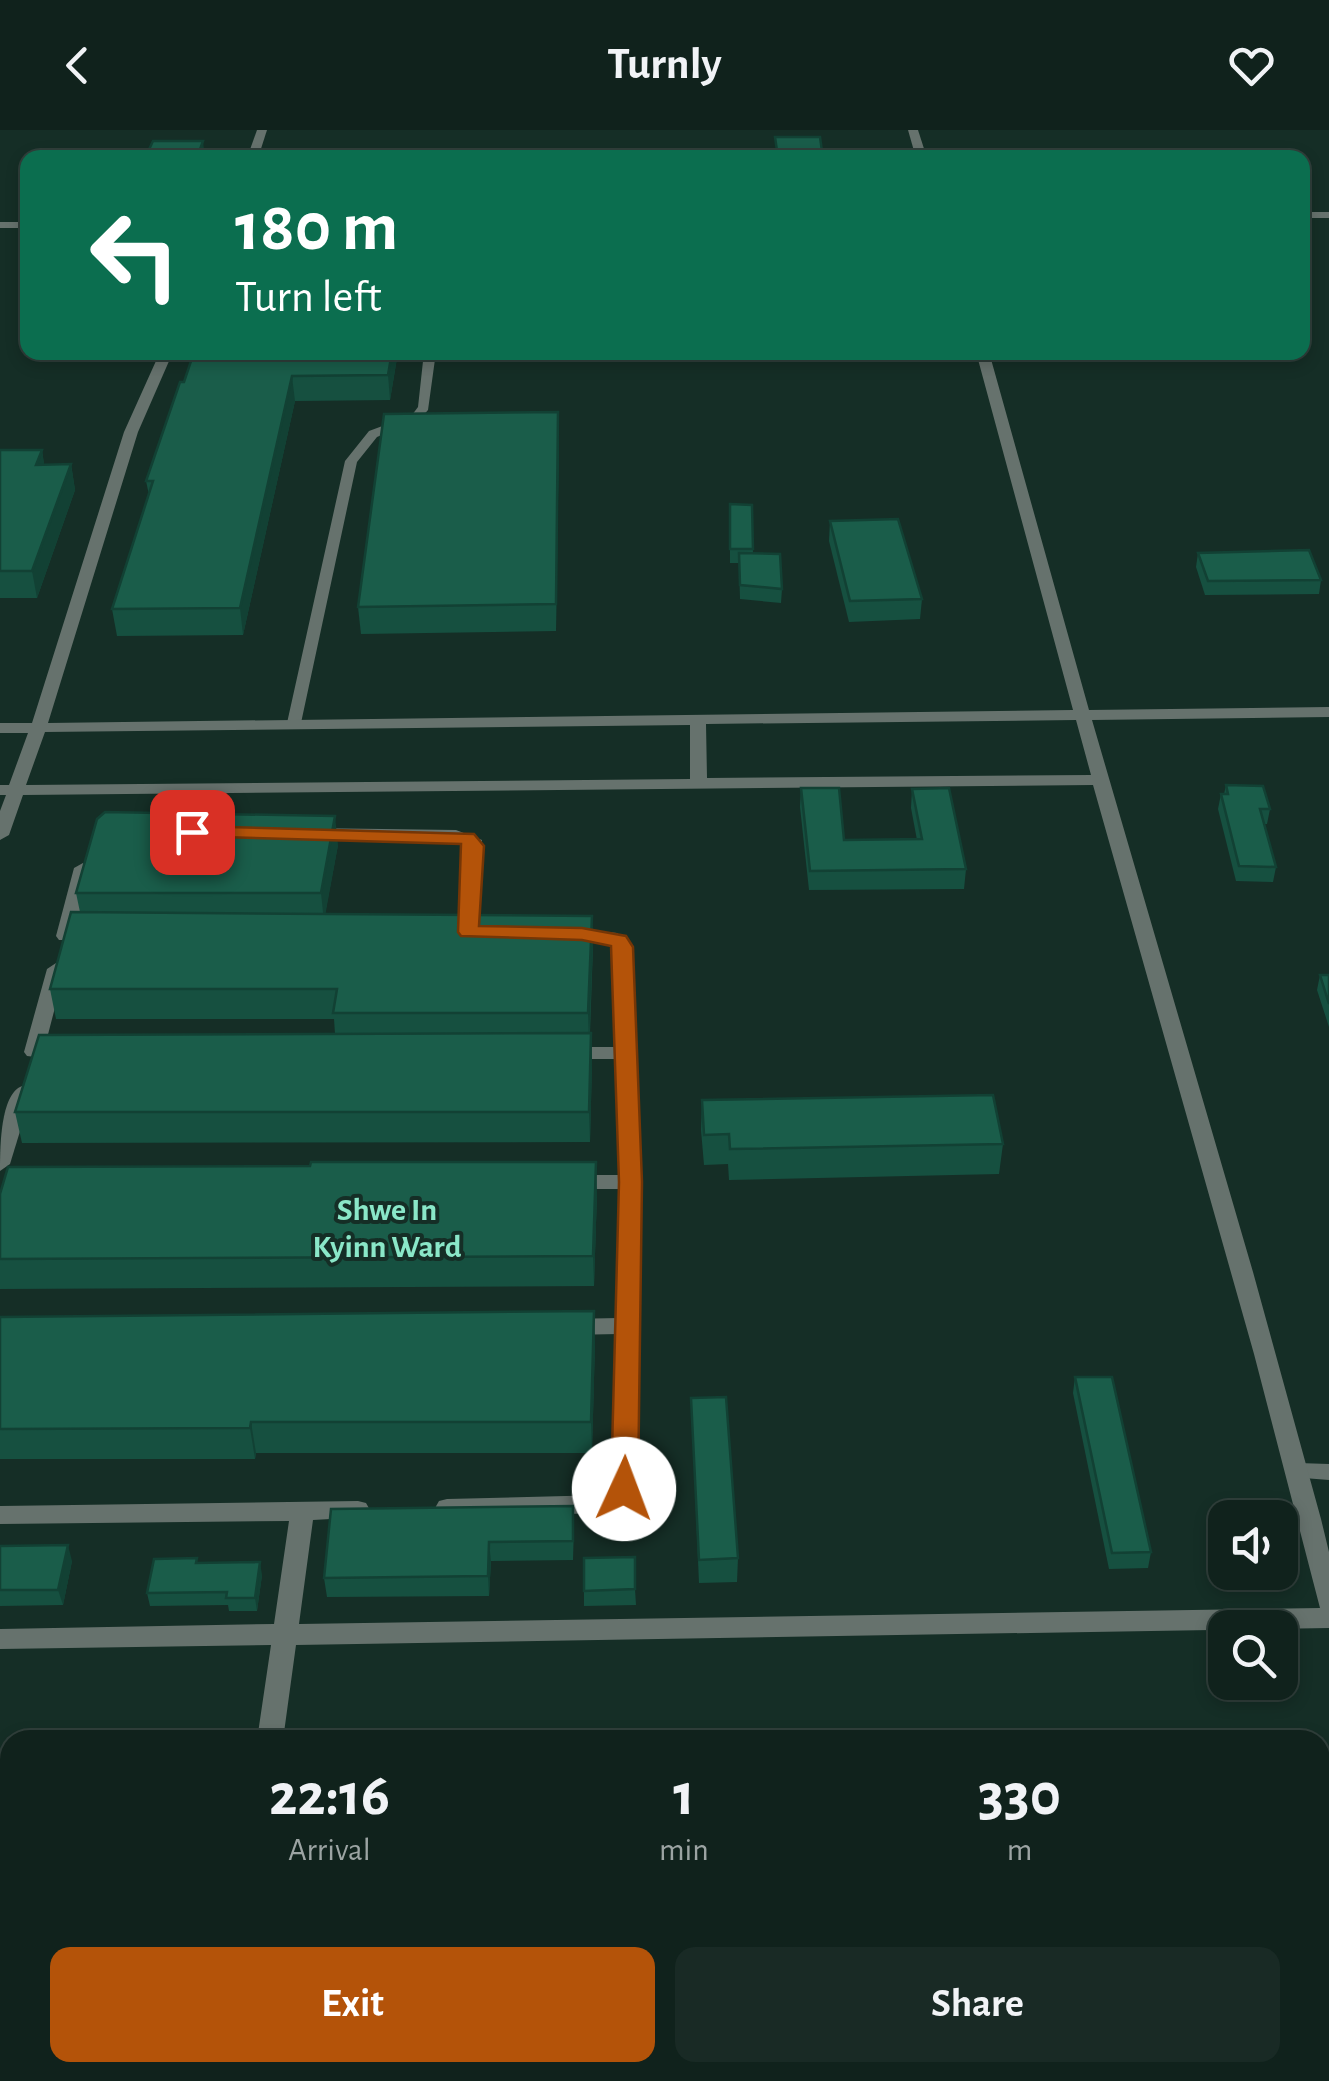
<!DOCTYPE html>
<html lang="en">
<head>
<meta charset="utf-8">
<style>
	:root { --surface:#10221c; --page:#192a25; --text:#f1f3f6; --muted:#9ca4a3; --line:#303f3b; --accent:#b45309 }
	body { margin:0; font-family:"Alegreya Sans",sans-serif; background:var(--page); color:var(--text); height:100vh; display:flex; flex-direction:column; font-size:38px; white-space:nowrap }
	* { box-sizing:border-box; margin:0 }
	p { font-size:32px; color:var(--muted) }
	.icon { flex:none; width:55px; height:55px; fill:none; stroke:currentColor; stroke-width:2; stroke-linecap:round; stroke-linejoin:round }
	.map { position:relative; flex:1; overflow:hidden }
	.side { position:absolute; left:0px; top:1600px; width:1330px; height:352px; display:flex; flex-direction:column; background:var(--surface); border-radius:30px 30px 0 0; box-shadow:0 5px 15px #0003,0 0 0 2px var(--line) }
	.side>* { flex:none }
	.top-card { position:absolute; left:20px; top:20px; width:1290px; height:210px; border-radius:20px; box-shadow:0 5px 15px #0003,0 0 0 2px var(--line); background:#0b6e4f; color:#fff; overflow:hidden }
	.tools { position:absolute; left:1208px; top:1370px; display:grid; gap:20px }
	.tools a { display:grid; place-items:center; width:90px; height:90px; border-radius:20px; background:var(--surface); box-shadow:0 5px 15px #0003,0 0 0 2px var(--line); font-size:50px }
	.pin { position:absolute; display:grid; place-items:center; width:85px; height:85px; color:#fff; margin:-42px; border-radius:20px; box-shadow:0 5px 15px #0006 }
	.me { position:absolute; width:110px; margin:-55px; rotate:2deg; stroke-linejoin:round; filter:drop-shadow(0 0 8px #0008) }
	.turn { display:flex; align-items:center; gap:35px; height:210px; padding:0 50px; font-size:45px }
	.turn .icon { width:130px; height:130px; stroke-width:2.5 }
	.turn b { display:block; font-size:70px; line-height:85px }
	.eta { display:flex; justify-content:space-evenly; align-items:center; height:170px; text-align:center }
	.eta b { font-size:60px; font-weight:600; line-height:70px }
	.cta { display:flex; gap:20px; margin-top:auto; padding:20px 50px }
	.cta a { flex:1; height:115px; border-radius:20px; background:var(--accent); color:#fff; font-size:40px; font-weight:600; line-height:115px; text-align:center }
	.cta a+a { background:var(--page); color:var(--text) }
	header { display:flex; justify-content:space-between; align-items:center; height:130px; padding:0 50px; background:var(--surface); font-size:45px; font-weight:600 }
	.map>svg:first-child { display:block }
	.lines { fill:none; stroke-linecap:round; stroke-linejoin:round }
	.service { fill:#66726d; fill-rule:evenodd }
	.minor { fill:#66726d; fill-rule:evenodd }
	.wall { fill:#165040 }
	.shaded-wall { fill:#124134 }
	.building { fill:#1a5d4a; stroke:#124134; stroke-width:2.5 }
	.route { fill:#b45309; stroke:#753606; stroke-width:2.5 }
	.labels { text-anchor:middle; stroke-width:8; stroke-linejoin:round; paint-order:stroke }
	.quarter-label { font-size:32px; font-weight:bold; fill:#8ae7c8; stroke:#152e26 }
</style>
</head>
<body>
<header><svg class="icon" aria-label="back" viewBox="0 0 24 24"><path d="M15 5l-7 7 7 7"/></svg>Turnly<svg class="icon" aria-label="heart" viewBox="0 0 24 24"><path d="M12 20l-8-8c-3-5 5-10 8-4 3-6 11-1 8 4z"/></svg></header>
<div class="map">
<svg width="1329" height="1951" viewBox="0 0 1329 1951">
	<rect width="100%" height="100%" fill="#152e26"/>
	<g class="lines">
		<g class="service">
			<path d="M424 222H436L428 280 420 289 377 307 357 332 301 593 299 596H289L287 593 345 331 369 301 412 285 418 277Z"/>
			<path d="M1298 1333 1329 1334V1350L1291 1347 1288 1341 1291 1335Z"/>
		</g>
		<g class="minor">
			<path d="M257 0H267L258 28H247Z"/>
			<path d="M908 0H918L927 28H916Z"/>
			<rect x="1302" y="82" width="27" height="6"/>
			<rect x="0" y="92" width="28" height="6"/>
			<path d="M160 222H173L138 302 48 593 1073 580 976 222H989L1089 580 1329 577V587L1092 590 1253 1142 1321 1389 1329 1422V1498L296 1515 283 1610H257L271 1515 0 1519V1499L274 1494 289 1391 0 1394V1376L358 1371 366 1373 370 1380 366 1387 313 1390 299 1494 1320 1478 1254 1224 1093 655 23 665 9 705 0 710V681L6 665H0V655H9L28 603H0V593H32L124 302ZM1076 590 1091 645 707 648 706 594ZM690 595V649L26 655 45 602Z"/>
			<path d="M309 698 456 700 482 710 477 802 468 808 459 802 464 713 303 707 300 703 303 699Z"/>
			<path d="M83 733 92 738 74 806 71 810H59L56 806 74 738Z"/>
			<path d="M567 798 617 803 632 817C638 998 642 1178 636 1359L623 1379 605 1383 447 1387 439 1385 435 1378 439 1371 447 1369 605 1365 612 1357 619 1204 567 1205 559 1203 556 1197 559 1191 567 1189 619 1188 620 1059H572L562 1052 572 1045H619L617 929H569L559 923 569 917H616L614 819 605 812 561 808 558 804Z"/>
			<path d="M56 833 65 839 45 916 55 922 45 928 27 926 24 922 47 839Z"/>
			<path d="M22 956 32 962 10 1034 0 1041C0 1019 0 964 22 956Z"/>
			<rect x="1320" y="1697" width="9" height="24"/>
			<rect x="0" y="1719" width="10" height="24"/>
			<path d="M1010 1942H1040L1042 1951H1012Z"/>
		</g>
	</g>
	<g class="wall">
		<path d="M398 222 390 270 295 271 243 505 117 506 112 479 149 365 146 351 180 252Z"/>
		<path d="M559 308 556 501 361 504 358 477Z"/>
		<path d="M0 320H42L44 335 71 334 75 360 37 468H0Z"/>
		<path d="M730 374 752 375 753 424 782 459 781 473 740 469 739 433H730Z"/>
		<path d="M830 391 922 469 920 489 849 492 829 411Z"/>
		<path d="M1198 423 1321 450 1319 464 1205 465 1196 437Z"/>
		<path d="M1226 655 1270 679 1267 694H1264L1276 737 1273 752 1236 751 1218 679 1221 664H1224Z"/>
		<path d="M801 658 844 710H917L911 678 912 659 966 739 964 759 809 760 800 677Z"/>
		<path d="M338 715 325 784 592 786 593 816 590 903H591L592 933 590 1012 22 1013 15 982 335 904 334 889H56L50 859 80 782 76 763Z"/>
		<path d="M1320 845H1329V897L1317 860Z"/>
		<path d="M702 970 1003 1014 999 1044 729 1050 728 1034 704 1035 701 1000Z"/>
		<path d="M597 1063 594 1156 0 1159V1064Z"/>
		<path d="M0 1187 595 1212 592 1323H256L255 1329H0Z"/>
		<path d="M1075 1247 1151 1422 1148 1438 1109 1439 1073 1263Z"/>
		<path d="M691 1268 738 1428 737 1452 699 1453Z"/>
		<path d="M331 1379 574 1396 573 1430 491 1431 489 1466 327 1467 324 1448Z"/>
		<path d="M0 1416 72 1431 63 1475 0 1476Z"/>
		<path d="M584 1428 635 1459 636 1475 584 1476Z"/>
		<path d="M198 1433 262 1445 257 1481H229L228 1475 150 1476 147 1463Z"/>
		<path d="M0 1879H10V1942H29L27 1951H0Z"/>
		<path d="M270 1942H338L337 1951H269Z"/>
		<path d="M510 1942H592V1944H573V1950H511Z"/>
		<path d="M1211 1942H1314L1315 1946 1313 1951H1213Z"/>
	</g>
	<g class="shaded-wall">
		<path d="M203 11 205 28H197Z"/>
		<path d="M392 222H398L390 270 388 245Z"/>
		<path d="M292 246 295 271 243 505 240 478Z"/>
		<path d="M558 282 559 308 556 501V474Z"/>
		<path d="M42 320 46 346 36 335Z"/>
		<path d="M71 334 75 360 37 468 32 441Z"/>
		<path d="M335 686 338 715 324 792 321 763Z"/>
		<path d="M592 786 593 816 589 913 588 883Z"/>
		<path d="M591 903 592 933 590 1012 589 982Z"/>
		<path d="M596 1032 597 1063 594 1156 593 1126Z"/>
		<path d="M594 1181 595 1212 592 1323 591 1292Z"/>
		<path d="M251 1292 256 1323 255 1329 250 1298Z"/>
		<path d="M489 1412 491 1431 489 1466 488 1446Z"/>
		<path d="M68 1415 72 1431 63 1475 58 1460Z"/>
		<path d="M260 1432 262 1445 257 1481 255 1468Z"/>
		<path d="M22 1942H29L27 1951H25Z"/>
		<path d="M222 1942H228L227 1951H221Z"/>
		<path d="M334 1942H338L337 1951H334Z"/>
	</g>
	<g class="building">
		<path d="M775 7H820L823 28H778Z"/>
		<path d="M153 11H203L197 28H145Z"/>
		<path d="M194 222H392L388 245 292 246 240 478 112 479 153 351H146L180 252H184Z"/>
		<path d="M558 282 556 474 358 477 384 284Z"/>
		<path d="M0 320H42L36 335 71 334 32 441H0Z"/>
		<path d="M730 374 752 375 753 419H730Z"/>
		<path d="M898 389 922 469 850 471 830 391Z"/>
		<path d="M1309 420 1321 450 1208 451 1198 423Z"/>
		<path d="M739 423 780 424 782 459 740 455Z"/>
		<path d="M1226 655 1263 656 1270 679H1260L1276 737 1239 736 1221 664H1228Z"/>
		<path d="M801 658H839L844 710 922 709 912 659 949 658 966 739 810 741Z"/>
		<path d="M105 682 335 686 321 763H76L97 689Z"/>
		<path d="M71 782 592 786 588 883H333L337 859H50Z"/>
		<path d="M1320 845H1329V874Z"/>
		<path d="M591 903 589 982H15L39 905Z"/>
		<path d="M993 965 1003 1014 730 1019 729 1004 704 1005 702 970Z"/>
		<path d="M311 1032H596L593 1126 0 1129V1064L8 1037 310 1036Z"/>
		<path d="M594 1181 591 1292H251L250 1298 0 1299V1187Z"/>
		<path d="M1075 1247H1112L1151 1422 1112 1423Z"/>
		<path d="M726 1267 738 1428 699 1430 691 1268Z"/>
		<path d="M573 1376V1411L489 1412 488 1446 324 1448 331 1379Z"/>
		<path d="M68 1415 58 1460H0V1416Z"/>
		<path d="M635 1427V1459L584 1461V1428Z"/>
		<path d="M197 1428 196 1433 260 1432 255 1468H226L227 1462 147 1463 154 1429Z"/>
		<rect x="0" y="1879" width="10" height="61"/>
		<path d="M186 1942H222L221 1951H185Z"/>
		<path d="M270 1942H334L333 1947H322V1951H269Z"/>
		<path d="M405 1942H481V1951H404Z"/>
		<path d="M1218 1942H1314L1315 1946 1296 1947 1297 1951H1220Z"/>
	</g>
	<path class="route" d="M192 696 474 704 484 716 479 796 582 798 626 806 633 817 642 1052 638 1359 634 1366 624 1369 615 1366 611 1359 619 1052 611 816 582 810 461 806 458 802 461 714 185 706V697Z"/>
	<g class="labels">
		<g class="quarter-label">
			<text x="387" y="1090">Shwe In<tspan x="387" dy="37">Kyinn Ward</tspan></text>
		</g>
	</g>
</svg>
<div class="tools">
<a><svg class="icon" aria-label="sound" viewBox="0 0 24 24"><path d="M4 9h4l5-4v14l-5-4H4zM17 9q2 3 0 6"/></svg></a>
<a><svg class="icon" aria-label="search" viewBox="0 0 24 24"><circle cx="10" cy="10" r="6"/><path d="M15 15l6 6"/></svg></a>
</div>
<div class="pin" style="left:192px;top:702px;background:#d93025"><svg class="icon" aria-label="arrive" viewBox="0 0 24 24"><path d="M6 21V4h12l-3 4 3 4H6"/></svg></div>
<svg class="me" style="left:624px;top:1359px" viewBox="-20 -20 40 40"><circle r="19" fill="#fff"/><path d="M0-13L10 11 0 6-10 11z" fill="#b45309"/></svg>
<div class="top-card">
<div class="turn"><svg class="icon" aria-label="left" viewBox="0 0 24 24"><path d="M17 20v-9H6M10 6l-5 5 5 5"/></svg><div><b>180 m</b>Turn left</div></div>
</div>
<section class="side">
<div class="eta">
<div><b>22:16</b><p>Arrival</p></div>
<div><b>1</b><p>min</p></div>
<div><b>330</b><p>m</p></div>
</div>
<div class="cta"><a>Exit</a><a>Share</a></div>
</section>
</div>
</body>
</html>
